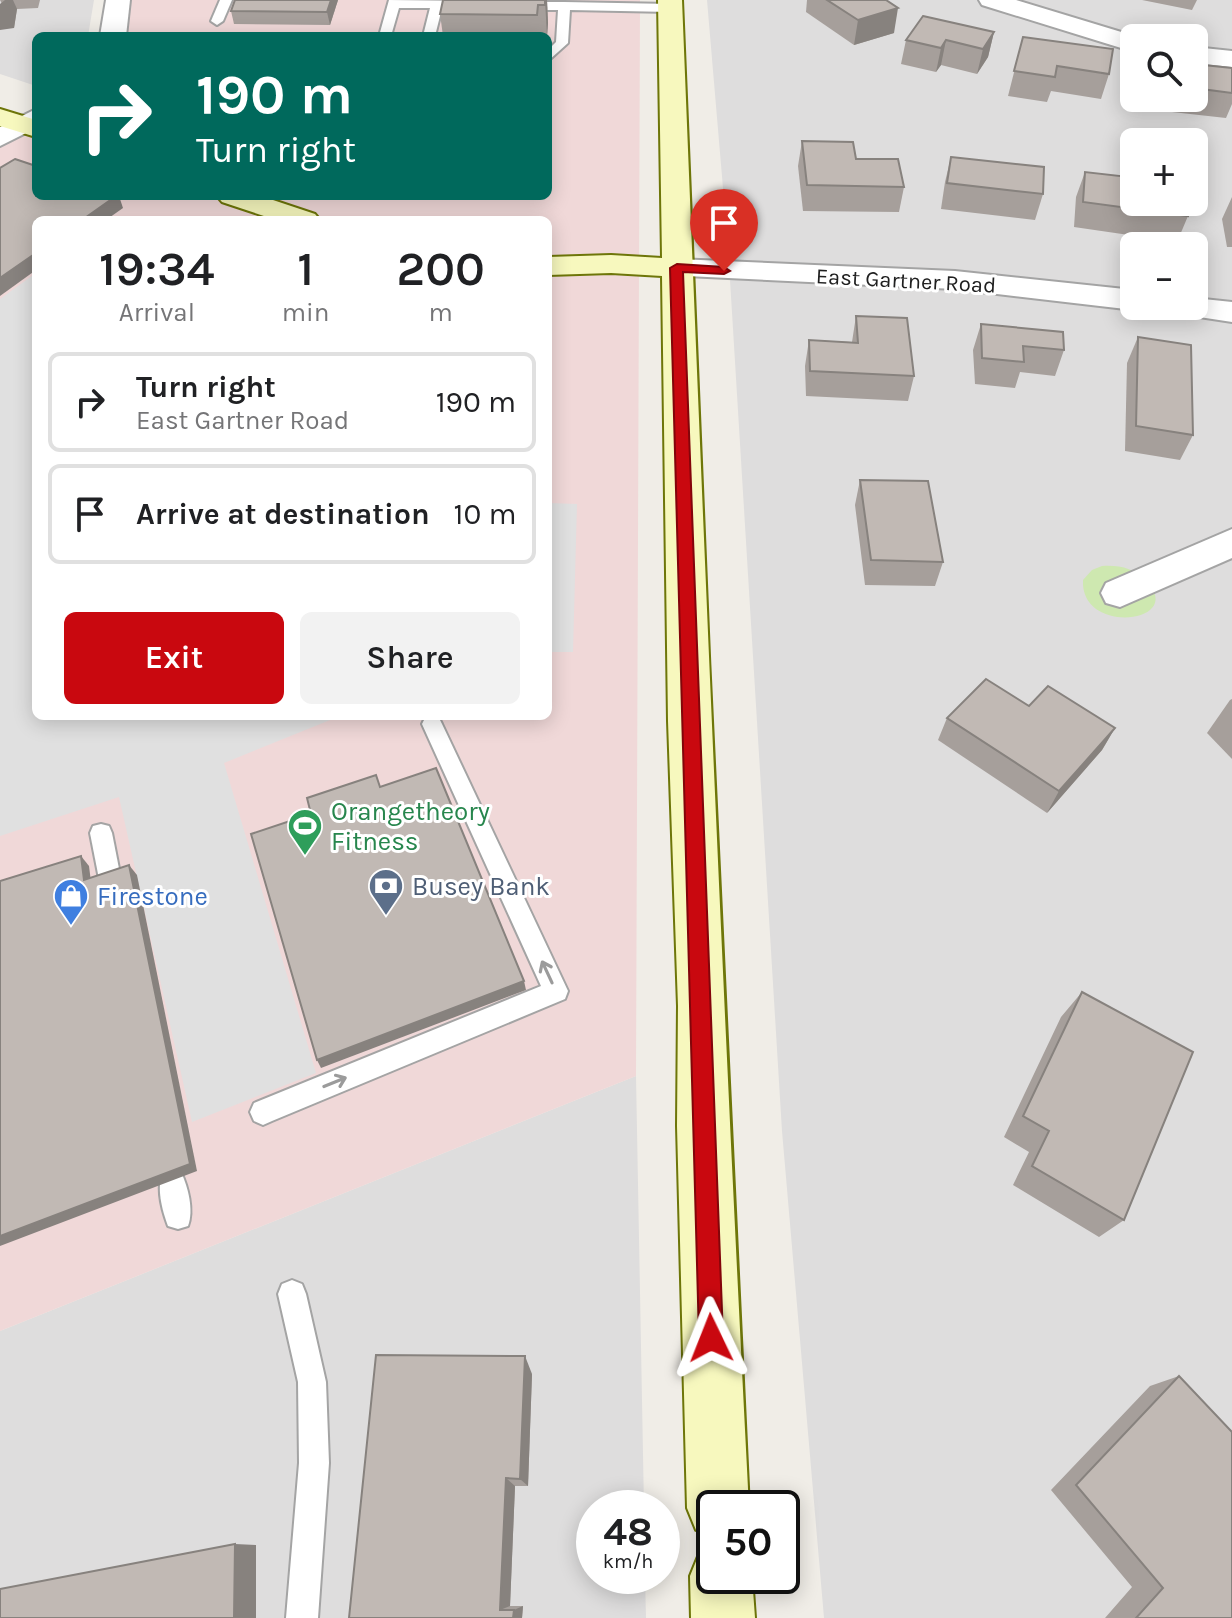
<!DOCTYPE html>
<html lang="en">
<head>
<meta charset="utf-8">
<style>
	:root { --surface:#fff; --page:#f2f2f2; --text:#202124; --muted:#757577; --line:#e0e0e0; --accent:#c9080f }
	body { margin:0; font-family:Karla,sans-serif; background:var(--page); color:var(--text); height:100vh; display:flex; flex-direction:column; font-size:30px; white-space:nowrap }
	* { box-sizing:border-box; margin:0 }
	p { font-size:26px; color:var(--muted) }
	.icon { flex:none; width:44px; height:44px; fill:none; stroke:currentColor; stroke-width:2; stroke-linecap:round; stroke-linejoin:round }
	.map { position:relative; flex:1; overflow:hidden }
	.details { position:absolute; left:32px; top:216px; width:520px; height:504px; display:flex; flex-direction:column; background:var(--surface); border-radius:12px; box-shadow:0 4px 20px #0003 }
	.details>* { flex:none }
	.hud { position:absolute; left:32px; top:32px; width:520px; height:168px; border-radius:12px; box-shadow:0 4px 20px #0003; background:#00695c; color:#fff; overflow:hidden }
	.controls { position:absolute; left:1120px; top:24px; display:grid; gap:16px }
	.controls a { display:grid; place-items:center; width:88px; height:88px; border-radius:12px; background:var(--surface); box-shadow:0 4px 20px #0003; font-size:40px }
	.speed { position:absolute; left:576px; top:1490px; display:flex; gap:16px; font-size:40px; font-weight:700; text-align:center }
	.speed>* { display:grid; place-content:center; width:104px; height:104px; border-radius:50%; background:var(--surface); box-shadow:0 4px 20px #0003; line-height:1 }
	.speed small { font-size:20px; font-weight:400 }
	.speed .limit { border:4px solid #111; border-radius:12px; background:#fff; color:#111 }
	.pin { position:absolute; display:grid; place-items:center; width:68px; height:68px; color:#fff; margin:-82px -34px; border-radius:50% 50% 50% 0; rotate:-45deg; box-shadow:0 0 8px #0007 }
	.pin .icon { rotate:45deg }
	.me { position:absolute; width:88px; margin:-44px; rotate:358deg; stroke-linejoin:round; filter:drop-shadow(0 0 6px #0008) }
	.turn { display:flex; align-items:center; gap:28px; height:168px; padding:0 32px; font-size:36px }
	.turn .icon { width:104px; height:104px; stroke-width:2.5 }
	.turn b { display:block; font-size:56px; line-height:68px }
	.eta { display:flex; justify-content:space-evenly; align-items:center; height:136px; text-align:center }
	.eta b { font-size:48px; font-weight:600; line-height:56px }
	.cta { display:flex; gap:16px; margin-top:auto; padding:16px 32px }
	.cta a { flex:1; height:92px; border-radius:12px; background:var(--accent); color:#fff; font-size:32px; font-weight:600; line-height:92px; text-align:center }
	.cta a+a { background:var(--page); color:var(--text) }
	ul { padding:0; list-style:none }
	li { display:flex; align-items:center; gap:24px; height:100px; margin:0 16px 12px; padding:0 16px; border:4px solid var(--line); border-radius:12px }
	li div { flex:1 }
	li b { display:block; font-size:30px }
	li em { font-style:normal }
	.map>svg:first-child { display:block }
	.residential { fill:#dedddd; fill-rule:evenodd }
	.commercial { fill:#f0d8d8; fill-rule:evenodd }
	.grass { fill:#cee8b0 }
	.parking { fill:#e0e0e0 }
	.lines { fill:none; stroke-linecap:round; stroke-linejoin:round }
	.lane-casing { stroke:#a4a4a4; stroke-width:4 }
	.street-casing { stroke:#a4a4a4; stroke-width:4 }
	.secondary-casing { stroke:#6e7609; stroke-width:4 }
	.lane { fill:#fff; fill-rule:evenodd }
	.street { fill:#fff; fill-rule:evenodd }
	.secondary { fill:#f7f8be; fill-rule:evenodd }
	.wall { fill:#a69f9b }
	.shaded-wall { fill:#87827e }
	.building { fill:#c1b9b4; stroke:#87827e; stroke-width:2 }
	.oneway { stroke:#9b9b9b }
	.route { fill:#c9080f; stroke:#83050a; stroke-width:2 }
	.labels { text-anchor:middle; stroke-width:6; stroke-linejoin:round; paint-order:stroke }
	.far-street-label { font-size:22px; fill:#202020; stroke:#fff }
	.leisure-label { font-size:26px; fill:#27864d; stroke:#fff; text-anchor:start }
	.service-label { font-size:26px; fill:#4e5e75; stroke:#fff; text-anchor:start }
	.shop-label { font-size:26px; fill:#366cbe; stroke:#fff; text-anchor:start }
</style>
</head>
<body>
<div class="map">
<svg width="1232" height="1618" viewBox="0 0 1232 1618">
	<rect width="100%" height="100%" fill="#f0ede7"/>
	<g class="residential">
		<path d="M0 0H94L88 36H36V86L0 74Z"/>
		<path d="M707 0H1232V1618H824L782 1131 728 247ZM1134 38H1194V98H1134ZM1134 142H1194V202H1134ZM1134 246H1194V306H1134Z"/>
		<path d="M636 1076 644 1508H594V1576H645L646 1618H0V1331Z"/>
	</g>
	<path class="commercial" d="M123 0H640L636 1076 0 1331V146L36 123V196H548V36H121ZM36 220H548V716H36Z"/>
	<path class="grass" d="M1102 566C1120 565 1134 568 1147 582 1186 623 1080 636 1083 580L1092 570Z"/>
	<g class="parking">
		<path d="M36 273V716H340L224 763 316 1073 192 1122 119 797 0 836V299Z"/>
		<path d="M548 503 577 504 573 652H548Z"/>
	</g>
	<g class="lines">
		<defs>
			<g id="lane">
				<path d="M220 0H232L223 21 217 25 211 21Z"/>
				<path d="M389 0 472 1 478 5 472 9 442 8 435 36H423L430 8H399L391 36H379Z"/>
				<path d="M564 2 671 4 677 8 671 12 570 10 568 43 548 61V50L556 42 558 10H519L513 6 519 2Z"/>
				<path d="M431 716 439 718 442 724 568 991 565 999 272 1121 263 1125 254 1121 250 1112 254 1103 541 986 422 724 425 718Z"/>
				<path d="M101 824 109 826 112 833 122 884 119 891 111 894 103 891 100 884 90 833 93 826Z"/>
				<path d="M172 1168 181 1172C188 1187 194 1210 188 1226L178 1229 168 1226C162 1210 156 1187 163 1172Z"/>
				<path d="M292 1280 302 1284 306 1294 326 1382 329 1463 318 1618H286L299 1463 298 1382 278 1294 282 1284Z"/>
			</g>
			<g id="street">
				<path d="M106 0H130L126 36H100Z"/>
				<path d="M979 0H1016L1141 38H1134V52L982 5Z"/>
				<path d="M1194 47 1232 51V67L1194 63Z"/>
				<path d="M36 109V128L0 146V127Z"/>
				<path d="M677 259 955 271 1134 290V306H1146L1134 310 955 289 666 275 662 268 666 261Z"/>
				<path d="M1194 298 1232 302V322L1173 313 1168 306H1194Z"/>
				<path d="M1232 529V558L1120 607 1106 603 1101 593 1106 583Z"/>
			</g>
			<g id="secondary">
				<path d="M658 0H682C702 503 723 1005 749 1508H714V1537L696 1530 687 1508 677 1126 678 1006 668 721 662 276 611 273 548 275V257L611 255 662 258Z"/>
				<path d="M0 109 36 120V137L0 126Z"/>
				<path d="M217 196H261L315 214 320 220H276L222 202Z"/>
				<path d="M714 1548V1576H752L755 1618H691L690 1576 699 1554Z"/>
			</g>
		</defs>
		<use href="#lane" class="lane-casing"/>
		<use href="#street" class="street-casing"/>
		<use href="#secondary" class="secondary-casing"/>
		<use href="#lane" class="lane"/>
		<use href="#street" class="street"/>
		<use href="#secondary" class="secondary"/>
	</g>
	<g class="wall">
		<path d="M0 0H40L38 8 17 9 14 28Z"/>
		<path d="M235 0H338L330 25 234 24 231 11Z"/>
		<path d="M443 0H547L548 23 547 36H443L440 14Z"/>
		<path d="M807 0H886L894 33 854 45 806 12Z"/>
		<path d="M1142 0H1197L1192 10Z"/>
		<path d="M994 32 988 57 977 74 941 65 936 72 901 64 906 40Z"/>
		<path d="M1023 37 1109 74 1101 99 1051 91 1047 102 1008 96Z"/>
		<path d="M1194 64 1232 68V104L1226 118 1145 109V98H1194Z"/>
		<path d="M802 141 856 159 904 187 899 212 803 211 798 166Z"/>
		<path d="M951 157 1043 194 1035 220 941 209 945 182Z"/>
		<path d="M1129 161 1188 216 1177 242 1074 227 1076 197 1085 172 1123 177Z"/>
		<path d="M1232 197V247H1227L1222 219Z"/>
		<path d="M856 316 914 376 908 401 806 396 805 366 809 340 852 342Z"/>
		<path d="M981 324 1064 350 1055 376 1020 372 1015 388 975 384 973 350Z"/>
		<path d="M1138 337 1193 435 1180 460 1125 451 1127 363Z"/>
		<path d="M860 480 943 562 935 586 865 585 855 505Z"/>
		<path d="M1232 699V759L1207 733 1230 700Z"/>
		<path d="M947 718 1115 728 1102 750 1047 813 938 740Z"/>
		<path d="M1082 992 1124 1220 1099 1237 1013 1185 1029 1152 1004 1137 1061 1017Z"/>
		<path d="M532 1374 528 1486H515L510 1606H523L522 1618H349Z"/>
		<path d="M1179 1376 1232 1618H1105L1132 1587 1051 1490 1150 1386Z"/>
	</g>
	<g class="shaded-wall">
		<path d="M5 0H13L17 9 14 28 0 30V4Z"/>
		<path d="M331 0H338L330 25 327 12Z"/>
		<path d="M545 0H547L548 23 547 36Z"/>
		<path d="M898 8 894 33 854 45 858 20Z"/>
		<path d="M994 32 988 57 977 74 983 49Z"/>
		<path d="M946 40 941 65 936 72 941 48Z"/>
		<path d="M116 196H119L123 208 106 220H82Z"/>
		<path d="M36 253V270L0 296V278Z"/>
		<path d="M551 380 552 393 548 397V383Z"/>
		<path d="M1115 728 1102 750 1047 813 1059 791Z"/>
		<path d="M81 856 89 866 92 890 84 880Z"/>
		<path d="M129 865 137 875 197 1171 0 1246V1236Z"/>
		<path d="M524 981 526 990 321 1068 317 1060Z"/>
		<path d="M525 1356 532 1374 528 1486 520 1479Z"/>
		<path d="M506 1478 515 1486 510 1606 500 1610Z"/>
		<path d="M235 1544 256 1545V1618H234Z"/>
		<path d="M523 1606 522 1618H513L514 1610Z"/>
	</g>
	<g class="building">
		<path d="M235 0H331L327 12 231 11Z"/>
		<path d="M443 0H545V5H538L537 15 440 14Z"/>
		<path d="M827 0H886L898 8 858 20Z"/>
		<path d="M923 16 994 32 983 49 946 40 941 48 906 40Z"/>
		<path d="M1023 37 1113 49 1109 74 1057 66 1055 77 1014 71Z"/>
		<path d="M1194 64 1232 68V93L1194 88Z"/>
		<path d="M802 141 853 142 856 159H898L904 187 807 185Z"/>
		<path d="M951 157 1044 167 1043 194 947 183Z"/>
		<path d="M15 159 36 166V196H116L82 220H36V253L0 278V168Z"/>
		<path d="M1129 161 1134 162V202H1188V216L1083 202 1085 172 1128 177Z"/>
		<path d="M856 316 907 318 914 376 810 371 809 340 858 343Z"/>
		<path d="M981 324 1063 332 1064 350 1023 346 1024 362 982 358Z"/>
		<path d="M1138 337 1191 345 1193 435 1136 426Z"/>
		<path d="M860 480 928 481 943 562 871 560Z"/>
		<path d="M986 679 1029 706 1048 686 1115 728 1059 791 947 718Z"/>
		<path d="M436 768 524 981 317 1060 251 834 311 814 307 798 376 775 380 787Z"/>
		<path d="M81 856 84 880 129 865 190 1164 0 1236V881Z"/>
		<path d="M1082 992 1193 1052 1124 1220 1032 1166 1049 1131 1023 1116Z"/>
		<path d="M376 1355 525 1356 520 1479 506 1478 500 1610H514L513 1618H349Z"/>
		<path d="M1179 1376 1232 1432V1618H1136L1163 1588 1076 1485Z"/>
		<path d="M235 1544 234 1618H0V1589Z"/>
	</g>
	<defs><path id="oneway-shaft" d="M-6 0H5M1.5-3L5.5 0L1.5 3" fill="none" stroke-width="1.6" stroke-linecap="round" stroke-linejoin="round" transform="scale(2)"/></defs>
	<g class="oneway">
		<use href="#oneway-shaft" transform="translate(547 972) rotate(-115)"/>
		<use href="#oneway-shaft" transform="translate(335 1082) rotate(-22)"/>
	</g>
	<path class="route" d="M677 264 724 267 730 271 724 274 683 272 723 1338 719 1346 711 1350 703 1346 699 1338 670 268Z"/>
	<defs>
		<symbol id="stadium-pin" viewBox="-11 -11 22 30"><path d="M0 17L-7.5 6A9.5 9.5 0 1 1 7.5 6Z" fill="#2e9e5b" stroke="#fff"/><path d="M0-5a6.5 5 0 1 0 0 10a6.5 5 0 1 0 0-10ZM-3.5-1.8h7v3.6h-7Z" fill="#fff"/></symbol>
		<symbol id="bank-pin" viewBox="-11 -11 22 30"><path d="M0 17L-7.5 6A9.5 9.5 0 1 1 7.5 6Z" fill="#5c6f8a" stroke="#fff"/><path d="M-6-4H6V4H-6ZM0-2.3a2.3 2.3 0 1 0 0 4.6a2.3 2.3 0 1 0 0-4.6Z" fill="#fff"/></symbol>
		<symbol id="shop-pin" viewBox="-11 -11 22 30"><path d="M0 17L-7.5 6A9.5 9.5 0 1 1 7.5 6Z" fill="#3f7fe0" stroke="#fff"/><path d="M-5-2.5h2.3a2.7 3.5 0 0 1 5.4 0H5L5.5 6h-11ZM-1.5-2.5h3a1.5 2.3 0 0 0-3 0Z" fill="#fff"/></symbol>
	</defs>
	<g fill-rule="evenodd">
		<use href="#stadium-pin" x="285" y="806" width="40" height="54"/>
		<use href="#bank-pin" x="366" y="866" width="40" height="54"/>
		<use href="#shop-pin" x="51" y="876" width="40" height="54"/>
	</g>
	<g class="labels">
		<g class="far-street-label">
			<text transform="translate(906 280) rotate(3)" y="8">East Gartner Road</text>
		</g>
		<g class="leisure-label">
			<text x="331" y="820">Orangetheory<tspan x="331" dy="30">Fitness</tspan></text>
		</g>
		<g class="service-label">
			<text x="412" y="895">Busey Bank</text>
		</g>
		<g class="shop-label">
			<text x="97" y="905">Firestone</text>
		</g>
	</g>
</svg>
<div class="controls">
<a><svg class="icon" aria-label="search" viewBox="0 0 24 24"><circle cx="10" cy="10" r="6"/><path d="M15 15l6 6"/></svg></a>
<a>+</a>
<a>−</a>
</div>
<div class="speed"><div>48<small>km/h</small></div><div class="limit">50</div></div>
<div class="pin" style="left:724px;top:271px;background:#d93025"><svg class="icon" aria-label="arrive" viewBox="0 0 24 24"><path d="M6 21V4h12l-3 4 3 4H6"/></svg></div>
<svg class="me" style="left:711px;top:1338px" viewBox="-20 -20 40 40"><path d="M0-17L14 15 0 8-14 15z" fill="#c9080f" stroke="#fff" stroke-width="4"/></svg>
<div class="hud">
<div class="turn"><svg class="icon" aria-label="right" viewBox="0 0 24 24"><path d="M7 20v-9h11M14 6l5 5-5 5"/></svg><div><b>190 m</b>Turn right</div></div>
</div>
<section class="details">
<div class="eta">
<div><b>19:34</b><p>Arrival</p></div>
<div><b>1</b><p>min</p></div>
<div><b>200</b><p>m</p></div>
</div>
<ul>
<li><svg class="icon" aria-label="right" viewBox="0 0 24 24"><path d="M7 20v-9h11M14 6l5 5-5 5"/></svg><div><b>Turn right</b><p>East Gartner Road</p></div><em>190 m</em></li>
<li><svg class="icon" aria-label="arrive" viewBox="0 0 24 24"><path d="M6 21V4h12l-3 4 3 4H6"/></svg><div><b>Arrive at destination</b></div><em>10 m</em></li>
</ul>
<div class="cta"><a>Exit</a><a>Share</a></div>
</section>
</div>
</body>
</html>
